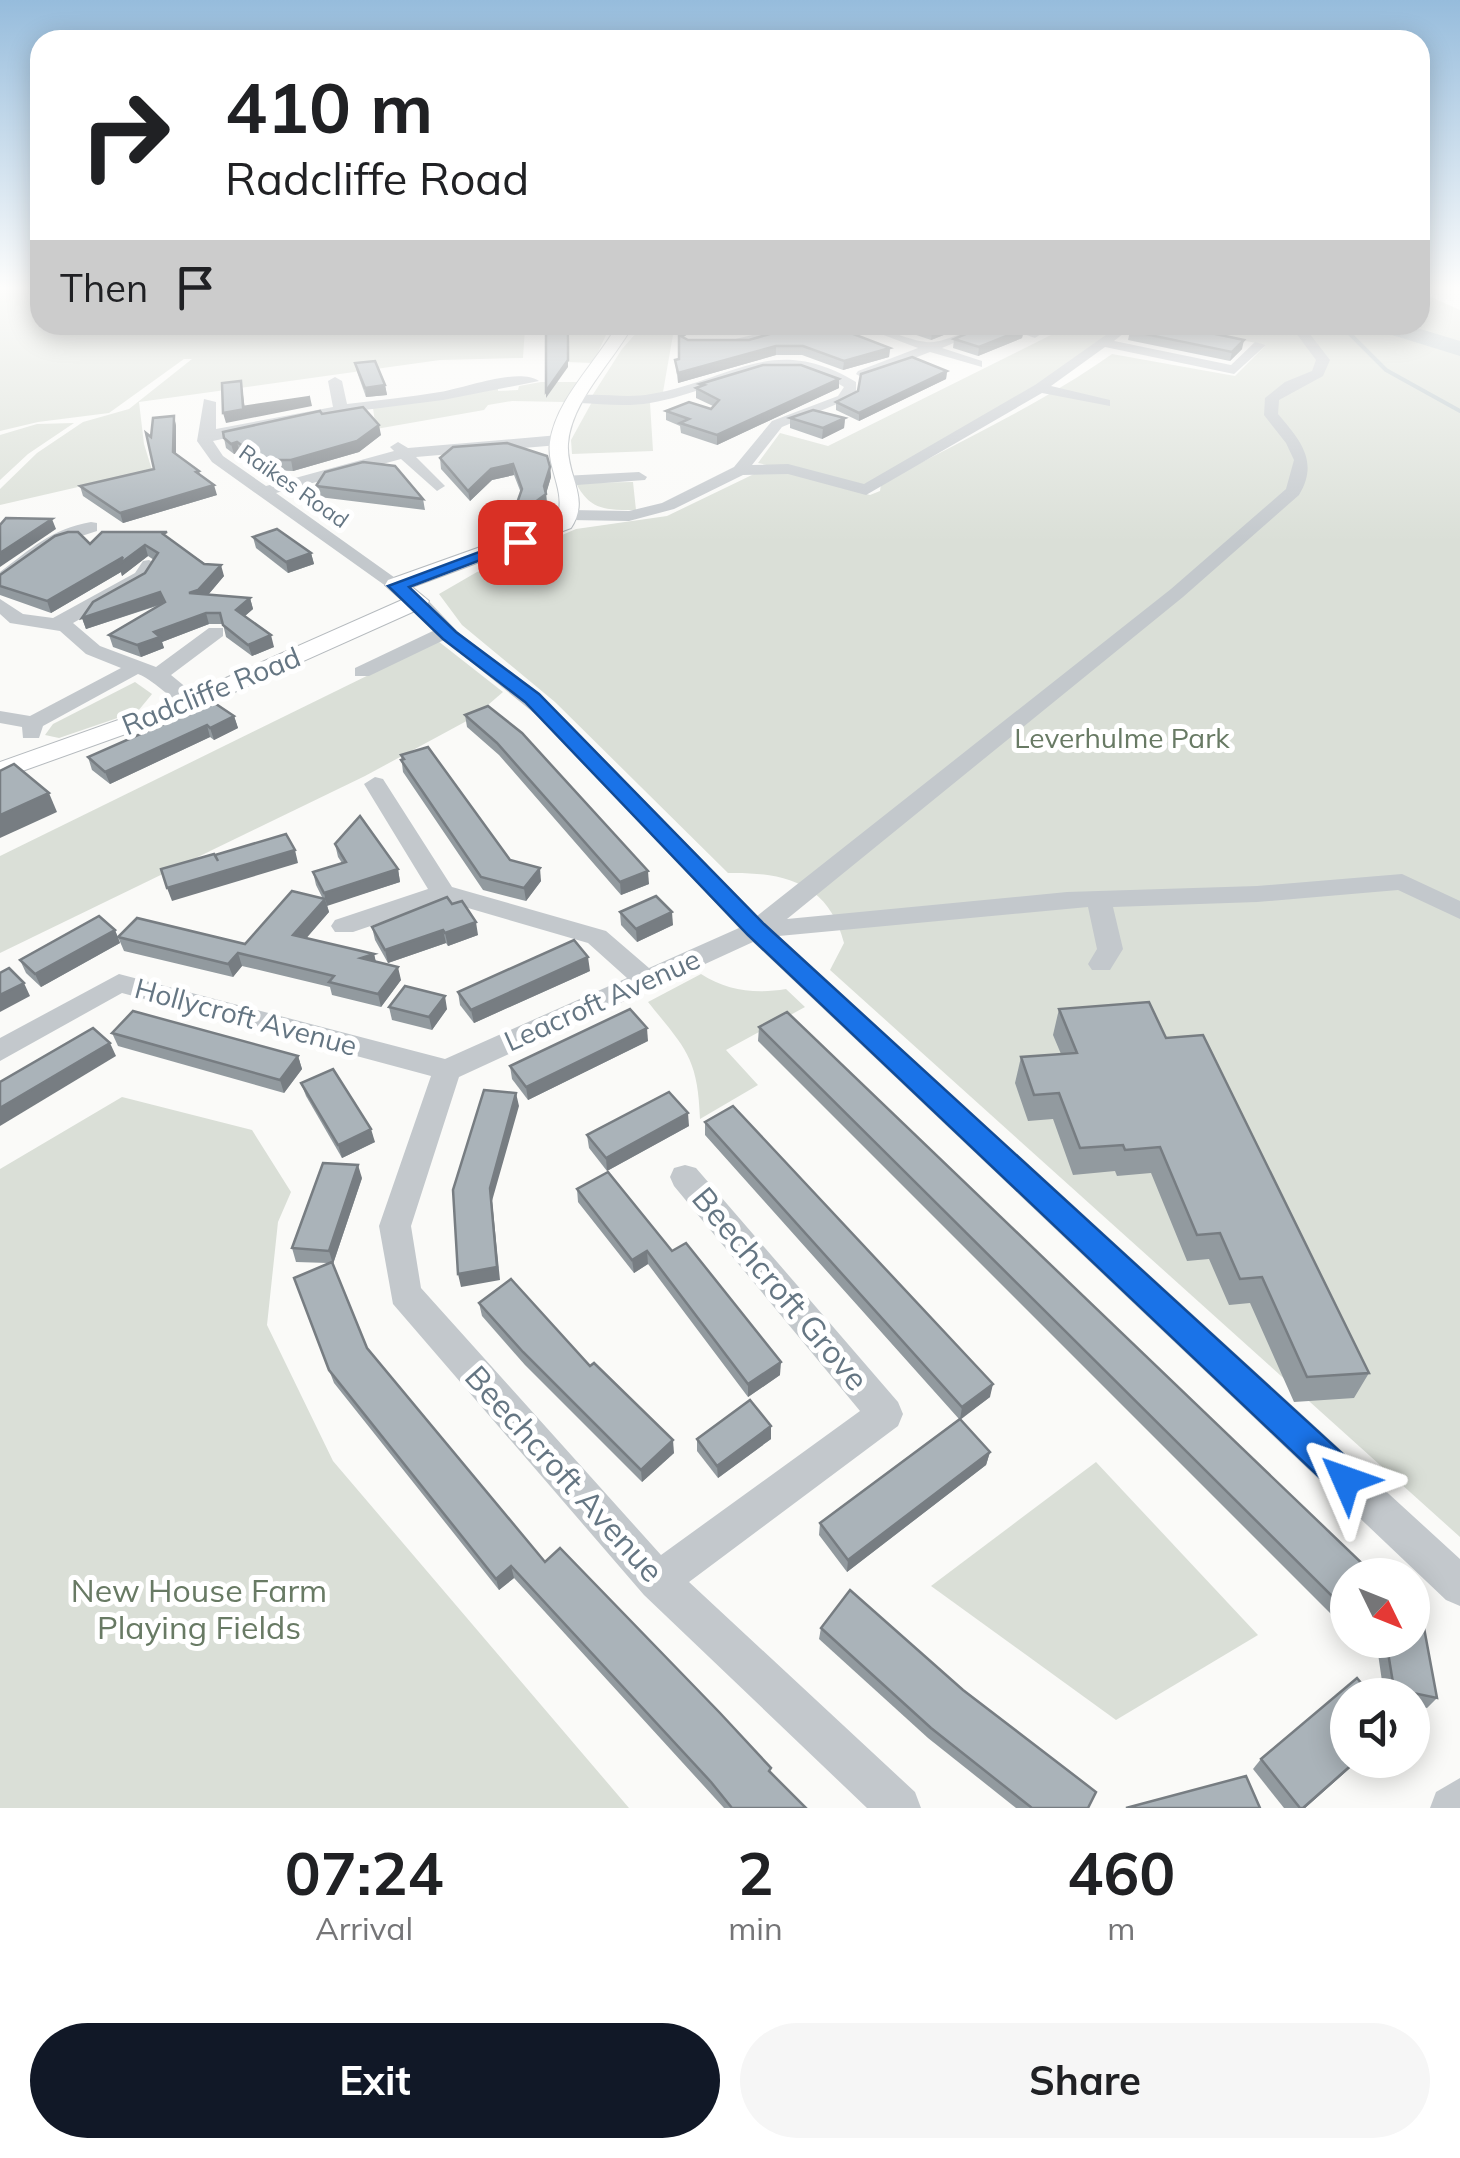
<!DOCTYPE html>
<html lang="en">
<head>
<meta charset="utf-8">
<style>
	:root { --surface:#fff; --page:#f6f6f6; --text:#202124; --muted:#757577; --accent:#111827 }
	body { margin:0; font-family:Mulish,sans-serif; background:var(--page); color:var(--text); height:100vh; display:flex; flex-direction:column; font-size:38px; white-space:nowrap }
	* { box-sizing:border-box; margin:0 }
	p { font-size:32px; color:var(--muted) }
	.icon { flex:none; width:55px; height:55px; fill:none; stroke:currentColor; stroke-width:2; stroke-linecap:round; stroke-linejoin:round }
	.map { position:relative; height:1808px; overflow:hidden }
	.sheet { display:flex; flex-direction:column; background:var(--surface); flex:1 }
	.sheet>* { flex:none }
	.banner { position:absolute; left:30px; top:30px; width:1400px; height:305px; border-radius:30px; box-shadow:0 5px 25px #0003; background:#fff; color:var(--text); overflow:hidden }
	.needle { width:65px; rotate:133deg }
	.buttons { position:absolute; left:1330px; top:1558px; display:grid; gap:20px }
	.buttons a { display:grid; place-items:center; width:100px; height:100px; border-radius:50%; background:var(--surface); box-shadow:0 5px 25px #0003; font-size:50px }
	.pin { position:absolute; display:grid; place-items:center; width:85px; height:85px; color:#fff; margin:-42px; border-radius:20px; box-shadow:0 5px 15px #0006 }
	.me { position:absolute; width:110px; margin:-55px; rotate:313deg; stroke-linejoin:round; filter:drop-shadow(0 0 8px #0008) }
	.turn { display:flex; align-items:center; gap:35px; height:210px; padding:0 30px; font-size:45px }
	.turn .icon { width:130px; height:130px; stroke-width:2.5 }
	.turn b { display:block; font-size:70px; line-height:85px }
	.then { display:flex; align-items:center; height:95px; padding:0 30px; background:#0003; gap:20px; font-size:38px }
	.eta { display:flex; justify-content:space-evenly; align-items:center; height:170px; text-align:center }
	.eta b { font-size:60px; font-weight:700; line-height:70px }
	.button { display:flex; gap:20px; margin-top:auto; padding:20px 30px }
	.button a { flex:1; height:115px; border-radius:60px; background:var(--accent); color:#fff; font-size:40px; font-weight:700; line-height:115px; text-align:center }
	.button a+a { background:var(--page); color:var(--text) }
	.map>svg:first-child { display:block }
	.green { fill:#dadfd7 }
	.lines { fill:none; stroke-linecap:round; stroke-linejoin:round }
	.stream { stroke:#bbc7cb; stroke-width:4 }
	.river { fill:#bbc7cb; fill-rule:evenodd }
	.major-casing { stroke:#b5babe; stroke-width:2 }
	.minor { fill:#c3c8cc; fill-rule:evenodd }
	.major { fill:#fff; fill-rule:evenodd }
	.wall { fill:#929a9f }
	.shaded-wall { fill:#777d82 }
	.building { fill:#aab3b9; stroke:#777d82; stroke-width:2.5 }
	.route { fill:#1a73e8; stroke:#114b97; stroke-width:2.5 }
	.labels { text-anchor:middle; stroke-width:10; stroke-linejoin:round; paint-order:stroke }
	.far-street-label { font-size:22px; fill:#657683; stroke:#fff }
	.street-label { font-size:28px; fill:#657683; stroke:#fff }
	.park-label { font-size:28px; fill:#687a64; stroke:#fff }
	.near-street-label { font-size:32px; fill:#657683; stroke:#fff }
	.near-park-label { font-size:32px; fill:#687a64; stroke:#fff }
</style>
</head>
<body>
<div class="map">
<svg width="1460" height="1808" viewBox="0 0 1460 1808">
	<rect width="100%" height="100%" fill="#fafaf8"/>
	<g class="green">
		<path d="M0 289H40V325H566L525 327 523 358 440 360 139 402 144 444 152 470 0 505V489L37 453 83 422 129 409 192 359H184L109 413 38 422 0 431Z"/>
		<path d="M1420 292 1460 310V1537L830 970 844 943C829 883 784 872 728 873L555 702 462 625 439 594 477 572 576 529 667 516 754 474C794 466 833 483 870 495L880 491 881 484C958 442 1040 405 1112 354L1235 376 1266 345 1168 325H1420Z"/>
		<path d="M633 325H684L674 329 663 392 647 398 592 396 622 349 638 331Z"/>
		<path d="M1071 325H1128L1036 386 863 487 758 463 780 433 828 446Z"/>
		<path d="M571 329H600L606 335 593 363 566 362Z"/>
		<path d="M541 382H577L564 402 512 401 488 405 484 410 376 429 373 408 498 386V391L518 390 519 386Z"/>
		<path d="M592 402 650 403 653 451 572 454 571 440Z"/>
		<path d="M74 423 28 454 0 480V435L37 424Z"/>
		<path d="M633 482 636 510C607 510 590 511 576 483Z"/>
		<path d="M438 641 503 692 474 717 365 776 0 953V856Z"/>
		<path d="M135 682 152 694 138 711 59 738 45 735 53 724Z"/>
		<path d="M701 974C727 991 756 994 786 989L805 1007 726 1050 758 1085 700 1119C698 1057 685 1048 648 1002Z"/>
		<path d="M122 1097 252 1130 291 1192 278 1222 267 1325 333 1461 629 1808H0V1169Z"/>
		<path d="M1096 1462 1258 1635 1116 1720 931 1586Z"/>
	</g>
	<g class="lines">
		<path class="stream" d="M1341 325 1386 370 1460 411"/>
		<path class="river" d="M1373 325H1407L1460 341V356L1376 330Z"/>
		<defs>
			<path id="major" d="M617 325H633C613 362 571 401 568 444 566 476 591 498 571 528L412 587 429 601 426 606 201 707 0 779V762L183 697 402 600 385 585 388 580 556 520C568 493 546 469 550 442 556 399 597 362 617 325Z"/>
		</defs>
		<use href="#major" class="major-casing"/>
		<g class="minor">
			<path d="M545 325H609L603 329 550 331Z"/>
			<path d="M794 325H819L733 345 727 341Z"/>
			<path d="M857 325C882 325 902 339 926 342 944 345 972 325 995 325L942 348 982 361V367L930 352 863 378 856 374 858 371 918 348Z"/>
			<path d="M998 325H1018L1041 334 1035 338Z"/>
			<path d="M1120 325H1134L1114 341 1231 365 1255 342 1266 345 1234 374 1105 347 1051 386 1110 400V406L1042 393 866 495 788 474 743 475 674 509 629 521 571 520 563 515 571 510 629 511 662 503 734 467 772 421 838 396 844 387C773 343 722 391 650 403 627 407 602 404 579 403L572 399 574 396C599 392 625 399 651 394 732 380 773 332 856 382V396L782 427 752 465 788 464 864 484 1035 385Z"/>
			<path d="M1290 325H1303L1330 360 1323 376 1279 400 1278 414C1301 441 1319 462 1299 495L1183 597 787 919 1067 892 1257 886 1402 874 1460 901V919L1398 890 1257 902 1113 907 1123 949 1110 970H1092L1088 964 1097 949 1088 907 779 936 1460 1559V1606L1446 1600 753 942 459 1077 411 1226 421 1288 661 1555 860 1411 674 1186 670 1177 674 1168 685 1165 696 1168 898 1402 903 1414 898 1426 689 1582 915 1792 921 1808H867L644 1595 393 1304 379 1226 431 1076 122 993 0 1061V1038L119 974 445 1059 627 978 588 943 444 901 353 932H335L331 926 335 920 428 889 364 784 375 777 383 779 452 887 606 931 649 968 739 928 550 726 444 640 369 676H355V668L435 630 411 605V597H425L457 631 564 718 757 916 1171 589 1286 489 1294 460 1286 443 1264 415 1265 398 1285 382 1312 371 1316 360Z"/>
			<path d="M335 377 342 381 347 404C378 400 410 397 440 392 465 388 518 367 539 381L443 400 341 413 213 441 223 456 266 486 394 451 390 447 398 442 408 448 559 435 567 440 559 445 416 457 445 486 437 491 401 459 276 493 405 585 402 589H390L212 462 197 441 204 399 216 402V429L333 407 328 381Z"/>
			<path d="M639 472 647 477 645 480 563 486 555 481 563 476Z"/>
			<path d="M91 522 97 523V531L57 544 0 586V572C31 549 51 529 91 522Z"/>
			<path d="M149 560 158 565 147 581 73 623 100 646 156 667 209 628H223V636L171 675 199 698 202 702 199 706C177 710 159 682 138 674L43 726 39 738H23L22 727 0 723V711L30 716 121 668 86 654 60 631 10 623 0 614V599L23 614 53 618 135 573 143 561Z"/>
			<path d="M1460 1778V1808H1430L1436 1792Z"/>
		</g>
		<use href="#major" class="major"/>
	</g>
	<g class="wall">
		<path d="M680 325H777L747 333 688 334 683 337 688 340 890 348 889 357 843 370 802 355H776L678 383 675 360 679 359Z"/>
		<path d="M887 325H969L931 340Z"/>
		<path d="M1024 329 1022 338 978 356 953 348 954 339Z"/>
		<path d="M1130 331 1242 349 1230 361 1128 340Z"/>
		<path d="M355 363 385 385 387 395 366 397 357 372Z"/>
		<path d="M947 371 946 379 859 421 836 410V402Z"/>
		<path d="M839 379V388L717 445 681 433 680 426 666 420V411L711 409 713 406 696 398V388L700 387V384Z"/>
		<path d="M322 414 381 435 359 452 293 471 264 470 240 453 234 454 226 448 224 438Z"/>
		<path d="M174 416 176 426V454L199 471 200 474 217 495 123 523 83 496 80 486 154 469 151 437Z"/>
		<path d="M790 418H845L844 428 822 439 790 428Z"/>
		<path d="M440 458 550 467 551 477 546 493 547 505 513 531 521 493 514 475 492 480 470 501 441 469Z"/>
		<path d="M316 486 423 499 425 510 319 497Z"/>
		<path d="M253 537 311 553 314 564 288 573 256 548Z"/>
		<path d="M169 539 224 576 208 595 250 598 253 609 245 616 274 647 252 656 226 637 223 624H209L162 642 164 648 141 657 113 647 109 635 163 604 86 629 82 618 145 573 154 560 148 556 122 576 121 572 51 613 0 595V575L90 544Z"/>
		<path d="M488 706 649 884 621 895 499 755 467 727 465 715Z"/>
		<path d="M234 716 238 728 214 740 210 737 110 784 92 770 88 757Z"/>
		<path d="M401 755 510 860 541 881 526 901 483 890 403 772Z"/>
		<path d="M335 844 398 869 400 882 327 905 329 912 306 938 374 954 376 962 401 980 381 1007 332 995 330 987 242 966 233 977 124 951 118 937 245 944 323 899 316 885 313 872 342 863 338 857Z"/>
		<path d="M447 897 478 935 448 946 446 943 388 963 375 940 372 927Z"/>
		<path d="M620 912 673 925 637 942 621 925Z"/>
		<path d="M115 930 120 943 41 987 26 973 20 960Z"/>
		<path d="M590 971 474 1023 460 1005 458 992Z"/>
		<path d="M389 1007 447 1009 432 1030 392 1020Z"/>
		<path d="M1059 1009 1166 1038 1369 1373 1354 1398 1294 1402 1250 1303 1229 1305 1209 1259 1187 1261 1151 1173 1117 1176 1115 1171 1073 1175 1053 1119 1028 1121 1015 1083 1021 1057 1061 1054 1053 1035Z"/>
		<path d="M759 1027 1348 1575V1605L1335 1618 758 1041Z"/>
		<path d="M112 1033 298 1056 302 1069 284 1093 118 1046Z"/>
		<path d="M648 1041 528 1100 512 1079 510 1066Z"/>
		<path d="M301 1083 375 1142 342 1158 306 1096Z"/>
		<path d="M705 1122 990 1397 960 1419 990 1452 986 1465 847 1572 819 1535 820 1523 959 1419 705 1135Z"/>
		<path d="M689 1126 607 1171 589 1148 587 1135Z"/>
		<path d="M362 1178 333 1264 367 1348 545 1562 771 1773 806 1808H724L514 1578 499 1590 334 1383 294 1278 328 1263 296 1262 292 1248Z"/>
		<path d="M577 1189 672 1251 780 1375 748 1397 648 1264 634 1273 578 1202Z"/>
		<path d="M479 1303 590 1366 674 1453 642 1482 525 1365 482 1316Z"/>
		<path d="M697 1439H771L718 1478 697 1451Z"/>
		<path d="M821 1628 1088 1808H1016L928 1738 819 1639Z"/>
		<path d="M1376 1640H1412L1437 1698 1427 1708 1412 1705V1695H1384Z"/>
		<path d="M1261 1759 1359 1760 1305 1808H1284L1253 1769Z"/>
	</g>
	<g class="shaded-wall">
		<path d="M688 325V334L680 339 679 330Z"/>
		<path d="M747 325H777L747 333Z"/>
		<path d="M948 325H969L931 340 932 331Z"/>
		<path d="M568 328V367L546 398V391Z"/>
		<path d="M1024 329 1022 338 978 356 979 347Z"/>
		<path d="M1244 340 1242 349 1230 361 1232 352Z"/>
		<path d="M776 346V355L678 383V373Z"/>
		<path d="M890 348 889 357 843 370 844 361Z"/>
		<path d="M947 371 946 379 859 421V413Z"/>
		<path d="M839 379V388L717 445V435Z"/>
		<path d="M241 381 245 409 310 397 312 406 226 423 223 413Z"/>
		<path d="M385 385 387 395 366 397 365 388Z"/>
		<path d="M174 416 176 426V462L173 452Z"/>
		<path d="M845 418 844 428 822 439 823 428Z"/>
		<path d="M379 425 381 435 359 452 293 471 291 460Z"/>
		<path d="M237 442 240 453 234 454 231 444Z"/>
		<path d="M513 464 514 475 492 480 470 501 468 491 491 469Z"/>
		<path d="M550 467 551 477 546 494 547 505 513 531 511 520 544 486Z"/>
		<path d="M214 485 217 495 123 523 120 513Z"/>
		<path d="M52 519 56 529 0 567V553Z"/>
		<path d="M145 545 148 556 122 576 121 572 51 613 47 601Z"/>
		<path d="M311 553 314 564 288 573 286 562Z"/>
		<path d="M221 565 224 576 202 602 189 593Z"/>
		<path d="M160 592 164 603 86 629 82 618Z"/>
		<path d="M250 598 253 609 239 621 236 610Z"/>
		<path d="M206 613 209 624 162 642 164 648 141 657 137 645 154 632Z"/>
		<path d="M271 635 274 647 252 656 248 645Z"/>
		<path d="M234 716 238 728 214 740 210 728Z"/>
		<path d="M207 725 210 737 110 784 105 772Z"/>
		<path d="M49 793 57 812 0 838V815Z"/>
		<path d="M295 850 298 863 172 901 167 888Z"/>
		<path d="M540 868 541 881 526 901 524 888Z"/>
		<path d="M398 869 400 882 327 906 324 893Z"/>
		<path d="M648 871 649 884 621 895 620 882Z"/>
		<path d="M325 899 329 912 297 949 293 935Z"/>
		<path d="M672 912 673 925 637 942 636 929Z"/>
		<path d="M476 922 478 935 448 946 445 933Z"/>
		<path d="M115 930 120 943 41 987 35 974Z"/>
		<path d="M443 930 446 943 388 963 385 950Z"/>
		<path d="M238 953 242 966 233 977 228 964Z"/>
		<path d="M374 954 377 967 361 958Z"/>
		<path d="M588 957 590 971 474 1023 471 1010Z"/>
		<path d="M398 967 401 980 381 1007 378 994Z"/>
		<path d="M24 983 30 996 0 1012V995Z"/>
		<path d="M445 996 447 1009 432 1030 429 1017Z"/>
		<path d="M647 1028 648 1041 528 1100 526 1087Z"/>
		<path d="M110 1043 116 1056 0 1126V1108Z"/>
		<path d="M298 1056 302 1069 284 1093 280 1080Z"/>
		<path d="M516 1093 519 1106 492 1201 500 1280 461 1287 458 1274 490 1188Z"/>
		<path d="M688 1113 689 1126 607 1171 606 1158Z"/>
		<path d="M371 1129 375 1142 342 1158 338 1145Z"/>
		<path d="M358 1165 362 1178 333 1264 329 1251Z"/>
		<path d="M647 1251 648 1264 634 1273 632 1260Z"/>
		<path d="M781 1362 780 1375 748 1397V1384Z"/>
		<path d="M993 1384 990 1397 960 1420 962 1407Z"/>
		<path d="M771 1426V1439L718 1478 717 1466Z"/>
		<path d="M673 1440 674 1453 642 1482 641 1470Z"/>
		<path d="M990 1452 986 1465 847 1572 848 1560Z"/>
		<path d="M511 1566 514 1578 499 1590 496 1579Z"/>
		<path d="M1357 1760H1359L1305 1808H1303Z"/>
	</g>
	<g class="building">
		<path d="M801 325H830L890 348 844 361 803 346H776L678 373 675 360 679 359V335L688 340H749Z"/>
		<path d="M912 325H948L932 331Z"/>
		<path d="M986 325H1012L1024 329 979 347 954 339Z"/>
		<path d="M1139 325H1173L1244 340 1232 352 1130 331Z"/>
		<path d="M546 327 568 328V360L546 391Z"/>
		<path d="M912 357 947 371 859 413 836 402 858 391 861 374Z"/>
		<path d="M375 361 385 385 365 388 355 363Z"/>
		<path d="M763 365H801L839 379 717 435 680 423 689 419 666 411 689 402 711 409 719 400 696 388 704 385 700 384Z"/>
		<path d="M241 381 243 407 310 397 223 413 222 383Z"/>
		<path d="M363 407 379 425 357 441 291 460H262L237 442 231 444 224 438 223 432 320 411 322 414Z"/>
		<path d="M813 410 845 418 823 428 790 418Z"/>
		<path d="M174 416 173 452 199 471 196 472 214 485 120 513 80 486 154 469 146 433 151 437 153 418Z"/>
		<path d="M507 443 547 456 550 467 544 486 546 494 511 520 522 489 513 464 491 469 468 491 440 458 453 447Z"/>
		<path d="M363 462 395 466 423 499 316 486 325 472Z"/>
		<path d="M6 518 52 519 0 553V525Z"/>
		<path d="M277 529 311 553 286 562 253 537Z"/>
		<path d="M68 532H78L90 544 102 532H167L163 534 204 564 221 565 198 590 189 593 250 598 236 610 271 635 248 645 223 625 220 613H206L154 632 160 637 137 645 109 635 165 602 160 592 82 618 93 602 145 573 158 553 145 545 118 565 123 557 47 601 0 586V575L55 536Z"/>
		<path d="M213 702 234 716 210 728 207 725 105 772 88 757Z"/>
		<path d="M488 706 522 733 648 871 620 882 497 743 465 715Z"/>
		<path d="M428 747 510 860 540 868 524 888 481 877 401 760 404 759 401 755Z"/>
		<path d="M14 764 49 793 0 815V771Z"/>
		<path d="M360 816 398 869 324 893 313 872 346 862 335 844Z"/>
		<path d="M286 834 295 850 167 888 161 869 214 854 218 861 215 855Z"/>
		<path d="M292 891 325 899 293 935 374 954 361 958 398 967 378 994 329 982 334 976 238 953 228 964 118 937 137 918 245 944Z"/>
		<path d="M656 896 672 912 636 929 620 912Z"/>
		<path d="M447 897 452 904 462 901 476 922 445 933 443 930 385 950 372 927Z"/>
		<path d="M99 916 115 930 35 974 20 960Z"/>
		<path d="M574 940 588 957 471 1010 458 992Z"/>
		<path d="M9 968 24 983 0 995V973Z"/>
		<path d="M405 986 445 996 429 1017 389 1007Z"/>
		<path d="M1149 1002 1166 1038 1203 1035 1369 1373 1307 1377 1262 1277 1240 1279 1220 1233 1197 1235 1160 1147 1125 1150 1123 1145 1080 1148 1059 1093 1034 1095 1021 1057 1077 1053 1059 1009Z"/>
		<path d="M630 1009 647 1028 526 1087 510 1066Z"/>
		<path d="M133 1011 298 1056 280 1080 112 1033Z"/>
		<path d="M787 1012 1370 1571V1575H1348V1603L1343 1607 759 1027Z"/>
		<path d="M93 1028 110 1043 0 1108V1082Z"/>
		<path d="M333 1069 371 1129 338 1145 301 1083Z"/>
		<path d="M484 1090 516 1093 490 1188 497 1267 458 1274 453 1190Z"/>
		<path d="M669 1092 688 1113 606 1158 587 1135Z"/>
		<path d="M733 1106 993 1384 962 1407 705 1122Z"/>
		<path d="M323 1163 358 1165 329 1251 292 1248Z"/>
		<path d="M608 1172 672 1251 686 1243 781 1362 748 1384 647 1251 632 1260 577 1189Z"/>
		<path d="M332 1262 367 1348 545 1562 560 1548 720 1713 771 1768 769 1771 806 1808H732L711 1782 511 1566 496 1579 329 1370 294 1278Z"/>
		<path d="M511 1279 590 1366 594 1363 673 1440 641 1470 523 1352 479 1303Z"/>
		<path d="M750 1400 771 1426 717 1466 697 1439Z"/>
		<path d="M960 1419 990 1452 848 1560 820 1523Z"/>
		<path d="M850 1590 963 1690 1096 1792 1088 1808H1032L931 1728 821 1628Z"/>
		<path d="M1412 1615 1422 1617 1437 1698 1394 1689 1386 1640H1412Z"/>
		<path d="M1357 1678 1371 1695H1348V1760H1357L1303 1808H1300L1261 1759Z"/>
		<path d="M1246 1776 1260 1808H1126Z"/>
	</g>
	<linearGradient id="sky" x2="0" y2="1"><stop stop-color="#96bcdc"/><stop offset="0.53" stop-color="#fdfdfc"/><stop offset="1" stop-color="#fdfdfc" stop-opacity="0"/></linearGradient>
	<rect width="1460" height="542" fill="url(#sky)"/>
	<path class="route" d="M514 539 528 542 409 587 456 632 539 694 764 924 1358 1468 1363 1480 1358 1491 1346 1496 1334 1491 748 935 525 702 443 639 388 586Z"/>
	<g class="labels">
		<g class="far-street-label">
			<text transform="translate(294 486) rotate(35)" y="8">Raikes Road</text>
		</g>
		<g class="street-label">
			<text transform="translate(211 691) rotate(-22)" y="10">Radcliffe Road</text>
			<text transform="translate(602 1000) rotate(-24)" y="10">Leacroft Avenue</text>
			<text transform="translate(246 1017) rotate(15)" y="10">Hollycroft Avenue</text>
		</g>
		<g class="park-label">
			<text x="1122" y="748">Leverhulme Park</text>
		</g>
		<g class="near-street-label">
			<text transform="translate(780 1289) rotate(50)" y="11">Beechcroft Grove</text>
			<text transform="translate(564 1474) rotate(48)" y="11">Beechcroft Avenue</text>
		</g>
		<g class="near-park-label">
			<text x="199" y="1602">New House Farm<tspan x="199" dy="37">Playing Fields</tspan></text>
		</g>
	</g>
</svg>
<div class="buttons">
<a><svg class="needle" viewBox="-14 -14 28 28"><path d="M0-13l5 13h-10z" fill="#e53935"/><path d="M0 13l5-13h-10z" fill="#757577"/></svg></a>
<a><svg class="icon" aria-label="sound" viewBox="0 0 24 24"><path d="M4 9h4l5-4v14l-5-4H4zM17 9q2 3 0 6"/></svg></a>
</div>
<div class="pin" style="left:520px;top:542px;background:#d93025"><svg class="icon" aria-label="arrive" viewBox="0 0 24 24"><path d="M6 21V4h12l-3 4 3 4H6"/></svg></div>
<svg class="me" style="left:1346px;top:1480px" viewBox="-20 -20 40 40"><path d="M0-17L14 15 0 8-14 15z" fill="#1a73e8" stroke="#fff" stroke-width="4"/></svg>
<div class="banner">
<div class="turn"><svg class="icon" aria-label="right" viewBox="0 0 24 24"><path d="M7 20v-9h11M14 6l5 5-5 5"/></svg><div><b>410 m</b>Radcliffe Road</div></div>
<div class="then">Then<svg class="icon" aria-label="arrive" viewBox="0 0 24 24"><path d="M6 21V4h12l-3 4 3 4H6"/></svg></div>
</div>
</div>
<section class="sheet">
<div class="eta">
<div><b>07:24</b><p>Arrival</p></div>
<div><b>2</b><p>min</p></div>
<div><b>460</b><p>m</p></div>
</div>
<div class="button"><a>Exit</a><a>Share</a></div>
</section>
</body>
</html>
